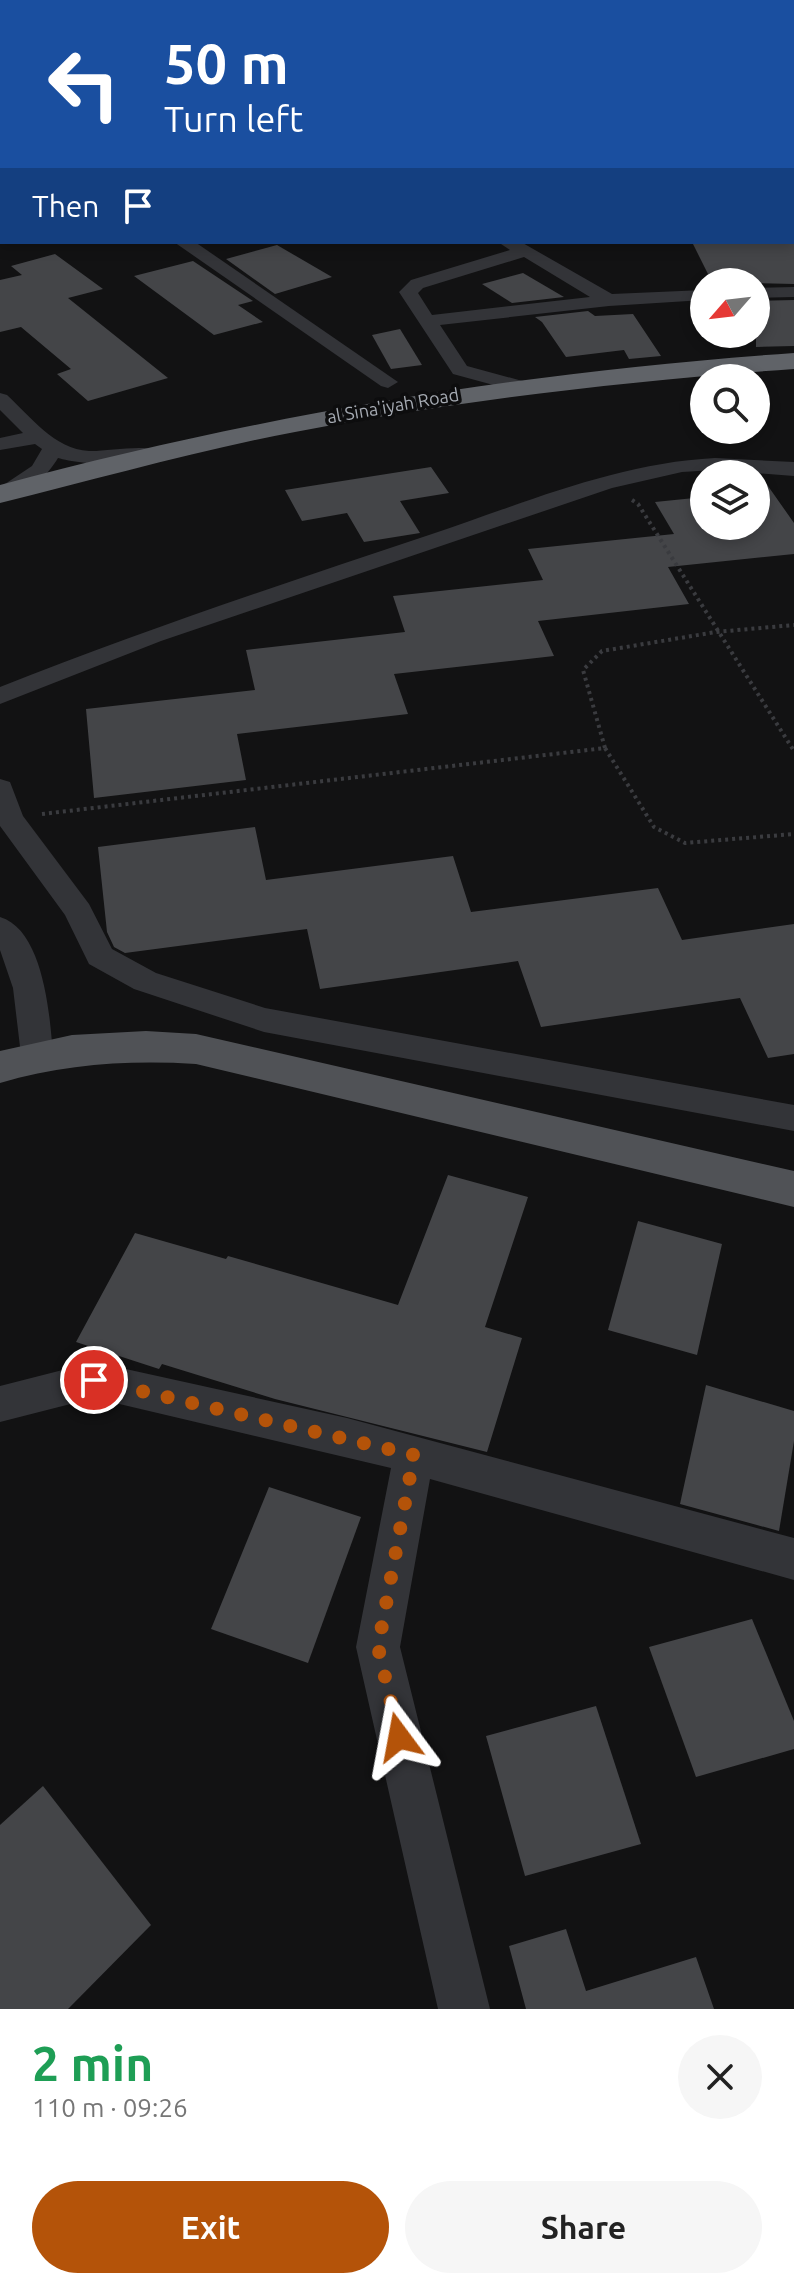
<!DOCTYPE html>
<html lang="en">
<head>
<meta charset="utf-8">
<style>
	:root { --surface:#fff; --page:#f6f6f6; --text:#222; --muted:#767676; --accent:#b45309 }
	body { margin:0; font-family:Ubuntu,sans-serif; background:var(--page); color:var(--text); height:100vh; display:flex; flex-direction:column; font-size:30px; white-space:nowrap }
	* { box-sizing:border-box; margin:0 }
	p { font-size:26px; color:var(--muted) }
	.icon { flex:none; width:44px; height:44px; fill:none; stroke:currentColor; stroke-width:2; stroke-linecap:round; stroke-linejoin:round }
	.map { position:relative; height:2009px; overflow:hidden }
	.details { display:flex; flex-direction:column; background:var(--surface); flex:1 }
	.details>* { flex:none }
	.hud { position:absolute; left:0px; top:0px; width:794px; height:244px; box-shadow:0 4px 12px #0003; background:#1a4fa0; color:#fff; overflow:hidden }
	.needle { width:52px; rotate:242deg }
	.controls { position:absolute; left:690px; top:268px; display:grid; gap:16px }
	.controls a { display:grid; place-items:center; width:80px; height:80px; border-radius:50%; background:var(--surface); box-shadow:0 4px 12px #0003; font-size:40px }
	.pin { position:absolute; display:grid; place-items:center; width:68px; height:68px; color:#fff; margin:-34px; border:4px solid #fff; border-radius:50%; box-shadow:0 2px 8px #0007 }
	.me { position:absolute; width:88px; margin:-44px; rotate:347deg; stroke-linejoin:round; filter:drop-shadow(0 0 6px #0008) }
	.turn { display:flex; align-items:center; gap:28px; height:168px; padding:0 32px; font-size:36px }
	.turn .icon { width:104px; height:104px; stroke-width:2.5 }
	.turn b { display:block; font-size:56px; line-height:68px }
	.then { display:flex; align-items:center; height:76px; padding:0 32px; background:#0003; gap:16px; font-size:30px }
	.round { display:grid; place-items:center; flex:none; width:84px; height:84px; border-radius:42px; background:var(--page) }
	.headline { display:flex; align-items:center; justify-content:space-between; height:136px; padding:0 32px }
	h1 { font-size:48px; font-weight:600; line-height:60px; color:#1e9e55 }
	.action { display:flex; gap:16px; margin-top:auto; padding:16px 32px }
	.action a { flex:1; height:92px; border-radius:48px; background:var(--accent); color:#fff; font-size:32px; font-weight:600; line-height:92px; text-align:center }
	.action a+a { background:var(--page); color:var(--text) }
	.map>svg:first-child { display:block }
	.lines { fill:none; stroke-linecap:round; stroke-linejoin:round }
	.stream { stroke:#2f373c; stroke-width:4 }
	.building { fill:#444548 }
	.path { stroke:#3a3b3f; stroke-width:4; stroke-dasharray:3 4; stroke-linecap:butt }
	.minor { fill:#333438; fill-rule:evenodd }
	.major { fill:#505256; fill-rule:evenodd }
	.highway { fill:#606368; fill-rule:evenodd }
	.route { stroke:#b45309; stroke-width:14; stroke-dasharray:0 25.2 }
	.labels { text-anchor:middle; stroke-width:7; stroke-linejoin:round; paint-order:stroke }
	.far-street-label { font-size:18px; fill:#a5aab2; stroke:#0d0d0e }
</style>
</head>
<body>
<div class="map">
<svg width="794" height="2009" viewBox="0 0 794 2009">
	<rect width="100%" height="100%" fill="#121213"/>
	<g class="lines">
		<path class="stream" d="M438 2 444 0"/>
	</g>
	<g class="building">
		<path d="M692 242H794V284L712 282Z"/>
		<path d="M277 245 332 277 275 294 226 259Z"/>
		<path d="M55 254 103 289 68 298 168 378 88 401 57 374 71 369 21 327 0 332V280L22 275 11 266Z"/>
		<path d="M193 261 253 301 238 305 263 322 214 335 134 276Z"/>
		<path d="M523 273 564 297 512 303 482 284Z"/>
		<path d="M794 300V346L756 347V301Z"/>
		<path d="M588 311 595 316 633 314 661 356 629 359 624 350 566 357 542 322 535 317Z"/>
		<path d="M400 329 422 365 391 369 372 335Z"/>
		<path d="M431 467 449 493 400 501 420 533 364 542 347 513 302 521 285 490Z"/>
		<path d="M756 476H761L794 523V554L668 567 689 604 538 621 554 656 394 674 408 714 237 734 246 780 94 798 86 709 255 690 246 650 405 632 393 596 543 580 528 549 674 534 655 502 704 497V526H756Z"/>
		<path d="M255 827 266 880 453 856 471 912 658 888 682 940 794 924V1054L768 1058 740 998 541 1027 518 961 320 989 307 929 125 953 114 947 107 932 98 847Z"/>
		<path d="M448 1175 528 1197 485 1327 522 1338 487 1452 275 1399 162 1364 159 1369 76 1342 135 1233 226 1259 228 1256 398 1305Z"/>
		<path d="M638 1221 722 1244 697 1355 608 1330Z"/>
		<path d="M706 1385 794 1411V1441L779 1531 680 1504Z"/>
		<path d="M269 1487 361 1517 308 1663 211 1629Z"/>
		<path d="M752 1619 794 1721V1749L696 1777 649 1647Z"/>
		<path d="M596 1706 641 1844 525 1876 486 1736Z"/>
		<path d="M43 1786 151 1925 68 2009H0V1825Z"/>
		<path d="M566 1929 586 1991 696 1957 714 2009H526L509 1946Z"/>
	</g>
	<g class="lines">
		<g class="path">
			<path d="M632 500 638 504 794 751"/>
			<path d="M605 748 583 670 602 651 716 632 794 625"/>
			<path d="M42 814 605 748 654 827 685 843 794 834"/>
		</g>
		<g class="minor">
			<path d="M86 0H101L102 2H87Z"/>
			<path d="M533 0H554L555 2H534Z"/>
			<path d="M788 0H794V14L792 2Z"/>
			<path d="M0 12 2 13V21L0 20Z"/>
			<rect x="0" y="92" width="2" height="8"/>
			<rect x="792" y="97" width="2" height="8"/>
			<path d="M792 149 794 150V160L792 159Z"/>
			<rect x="792" y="211" width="2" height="10"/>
			<path d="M174 242H195L398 382 388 388 381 386Z"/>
			<path d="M498 242H521L612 294 704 290V300L609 306 440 325 467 366 526 382 529 386 519 392 453 374 399 292 411 280 510 250ZM524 257 590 297 432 315 418 293 423 288Z"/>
			<path d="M794 287V297L756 298V288Z"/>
			<path d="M0 393 7 395C31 417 54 449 89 451 106 452 153 442 163 454 149 471 78 464 58 458 48 475 24 501 2 496V486L32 466 42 449 35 444 0 450V438L23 433 0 410Z"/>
			<path d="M715 458 794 462V476L715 470 682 472 612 488 161 641 0 704V687C142 631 285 583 429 535 522 504 616 463 715 458Z"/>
			<path d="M0 779 10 782 23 816 89 904 112 949 156 973 265 1008 794 1105V1131L264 1032 134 989 89 964 65 915 0 826Z"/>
			<path d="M0 917C44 930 50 1017 53 1055L49 1064 37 1067 25 1064 21 1055 13 988 0 950Z"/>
			<path d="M94 1362 347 1418 794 1538V1580L430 1479 400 1647 490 2009H438L356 1647 391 1468 94 1398 0 1422V1386Z"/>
		</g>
		<g class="major">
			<path d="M489 0H510L488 2Z"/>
			<rect x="0" y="130" width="2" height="12"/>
			<path d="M146 1031 196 1034 794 1171V1207L196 1064C129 1060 65 1064 0 1083V1051L72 1035Z"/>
		</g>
		<path class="highway" d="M794 353V369C626 381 460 400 295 432 195 451 98 479 0 503V485C263 414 523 372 794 353Z"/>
	</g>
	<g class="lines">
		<path class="route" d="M94 1380 414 1455 378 1647 399 1737"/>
	</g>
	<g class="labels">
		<g class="far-street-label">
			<text transform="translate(393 406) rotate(-10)" y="6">al Sina'iyah Road</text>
		</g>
	</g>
</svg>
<div class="controls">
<a><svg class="needle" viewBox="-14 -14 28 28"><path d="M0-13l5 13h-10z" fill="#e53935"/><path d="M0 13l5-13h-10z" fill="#767676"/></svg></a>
<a><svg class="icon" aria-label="search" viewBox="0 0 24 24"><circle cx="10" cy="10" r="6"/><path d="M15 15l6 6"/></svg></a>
<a><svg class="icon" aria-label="layers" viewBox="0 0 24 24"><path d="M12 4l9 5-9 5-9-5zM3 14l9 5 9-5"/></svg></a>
</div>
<div class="pin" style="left:94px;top:1380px;background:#d93025"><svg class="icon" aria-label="arrive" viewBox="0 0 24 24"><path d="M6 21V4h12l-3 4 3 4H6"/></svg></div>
<svg class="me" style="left:399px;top:1737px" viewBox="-20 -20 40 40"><path d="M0-17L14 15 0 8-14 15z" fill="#b45309" stroke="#fff" stroke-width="4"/></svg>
<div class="hud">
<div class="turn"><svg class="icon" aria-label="left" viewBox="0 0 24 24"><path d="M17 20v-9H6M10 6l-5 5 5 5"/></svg><div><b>50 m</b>Turn left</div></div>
<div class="then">Then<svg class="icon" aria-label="arrive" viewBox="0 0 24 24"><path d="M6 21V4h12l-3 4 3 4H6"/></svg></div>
</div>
</div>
<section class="details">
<div class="headline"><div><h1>2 min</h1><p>110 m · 09:26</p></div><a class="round"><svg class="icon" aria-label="close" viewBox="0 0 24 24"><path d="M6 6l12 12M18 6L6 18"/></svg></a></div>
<div class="action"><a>Exit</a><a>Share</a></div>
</section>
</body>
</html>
